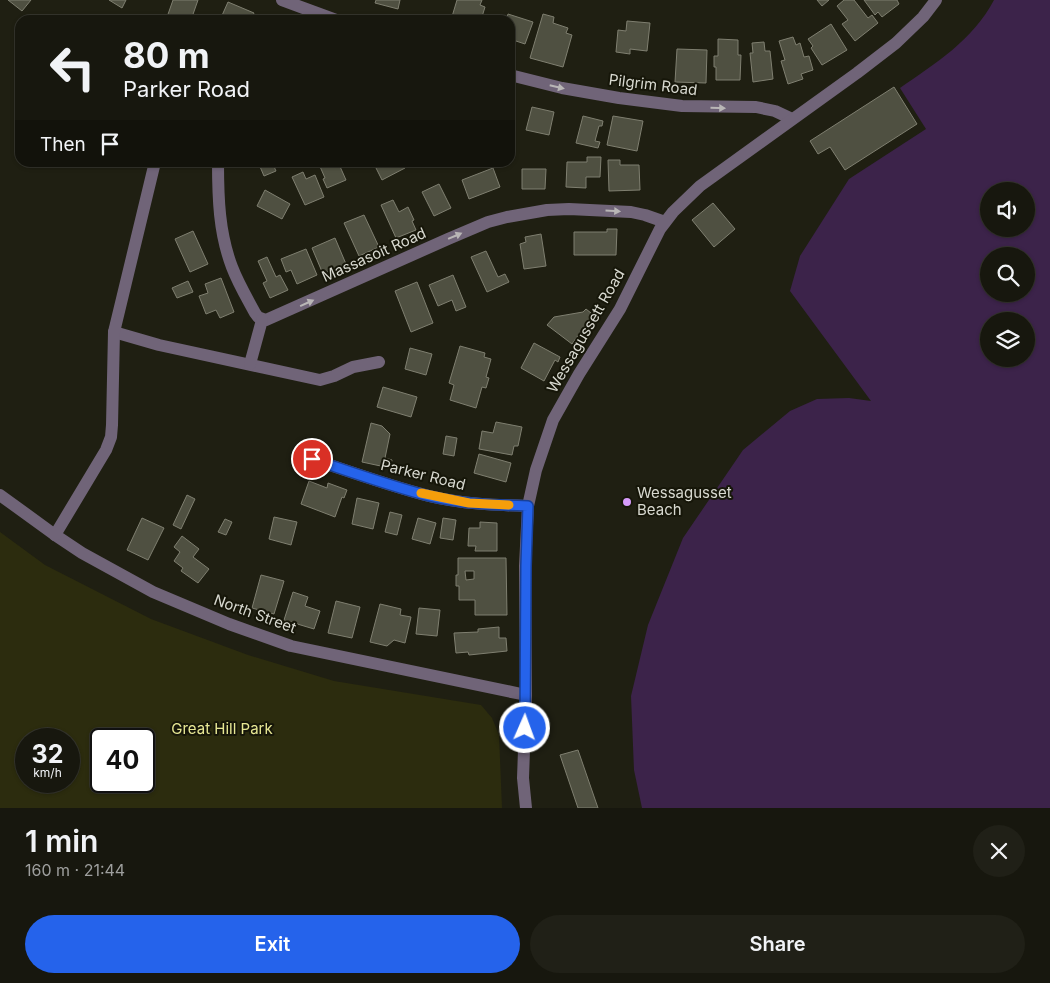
<!DOCTYPE html>
<html lang="en">
<head>
<meta charset="utf-8">
<style>
	:root { --surface:#17170e; --page:#202017; --text:#f1f3f6; --muted:#9e9f9e; --line:#36362e; --accent:#2563eb }
	body { margin:0; font-family:Inter,sans-serif; background:var(--page); color:var(--text); height:100vh; display:flex; flex-direction:column; font-size:19px; white-space:nowrap }
	* { box-sizing:border-box; margin:0 }
	p { font-size:16px; color:var(--muted) }
	.icon { flex:none; width:28px; height:28px; fill:none; stroke:currentColor; stroke-width:2; stroke-linecap:round; stroke-linejoin:round }
	.map { position:relative; height:808px; overflow:hidden }
	.drawer { display:flex; flex-direction:column; background:var(--surface); flex:1 }
	.drawer>* { flex:none }
	.guide { position:absolute; left:15px; top:15px; width:500px; height:152px; border-radius:15px; box-shadow:0 1px 4px #0004,0 0 0 1px var(--line); background:#17170e; color:var(--text); overflow:hidden }
	.controls { position:absolute; left:980px; top:182px; display:grid; gap:10px }
	.controls a { display:grid; place-items:center; width:55px; height:55px; border-radius:50%; background:var(--surface); box-shadow:0 1px 4px #0004,0 0 0 1px var(--line); font-size:25px }
	.speed { position:absolute; left:15px; top:728px; display:flex; gap:10px; font-size:25px; font-weight:700; text-align:center }
	.speed>* { display:grid; place-content:center; width:65px; height:65px; border-radius:50%; background:var(--surface); box-shadow:0 1px 4px #0004,0 0 0 1px var(--line); line-height:1 }
	.speed small { font-size:12px; font-weight:400 }
	.speed .limit { border:2px solid #111; border-radius:8px; background:#fff; color:#111 }
	.pin { position:absolute; display:grid; place-items:center; width:42px; height:42px; color:#fff; margin:-21px; border:2px solid #fff; border-radius:50%; box-shadow:0 1px 5px #0007 }
	.me { position:absolute; width:55px; margin:-28px; rotate:2deg; stroke-linejoin:round; filter:drop-shadow(0 0 4px #0008) }
	.turn { display:flex; align-items:center; gap:18px; height:105px; padding:0 25px; font-size:22px }
	.turn .icon { width:65px; height:65px; stroke-width:2.5 }
	.turn b { display:block; font-size:35px; line-height:42px }
	.then { display:flex; align-items:center; height:48px; padding:0 25px; background:#0003; gap:10px; font-size:19px }
	.round { display:grid; place-items:center; flex:none; width:52px; height:52px; border-radius:26px; background:var(--page) }
	.headline { display:flex; align-items:center; justify-content:space-between; height:85px; padding:0 25px }
	h1 { font-size:30px; font-weight:600; line-height:38px }
	.action { display:flex; gap:10px; margin-top:auto; padding:10px 25px }
	.action a { flex:1; height:58px; border-radius:30px; background:var(--accent); color:#fff; font-size:20px; font-weight:600; line-height:58px; text-align:center }
	.action a+a { background:var(--page); color:var(--text) }
	.map>svg:first-child { display:block }
	.green { fill:#2c2c0e; fill-rule:evenodd }
	.water { fill:#3c234a; fill-rule:evenodd }
	.building { fill:#4f5041; stroke:#7f7f70; fill-rule:evenodd }
	.lines { fill:none; stroke-linecap:round; stroke-linejoin:round }
	.minor { stroke:#706478; stroke-width:12 }
	.oneway { fill:#b9b6b6 }
	.route-casing { stroke:#184099; stroke-width:12 }
	.route { stroke:#2563eb; stroke-width:9 }
	.slow { stroke:#f59e0b; stroke-width:9 }
	.poi-dot { fill:#d69bfa; stroke:#161609; stroke-width:2 }
	.labels { text-anchor:middle; stroke-width:4; stroke-linejoin:round; paint-order:stroke }
	.street-label { font-size:15px; fill:#d8d9d0; stroke:#161609 }
	.poi-label { font-size:15px; fill:#d8d9d0; stroke:#161609; text-anchor:start }
	.park-label { font-size:15px; fill:#e7e794; stroke:#161609 }
</style>
</head>
<body>
<div class="map">
<svg width="1050" height="808" viewBox="0 0 1050 808">
	<rect width="100%" height="100%" fill="#1f1f12"/>
	<path class="green" d="M0 532 45 565 151 619 248 655 334 681 481 705 492 718 499 735 502 808H0ZM26 739H69V781H26ZM101 739H144V781H101Z"/>
	<path class="water" d="M994 0H1050V808H642L634 770 631 696 648 625 683 538 743 450 790 411 817 399 849 398 871 401 790 291 800 256 849 179 926 129 900 88C936 63 973 40 994 0ZM989 191H1026V229H989ZM989 256H1026V294H989ZM989 321H1026V359H989Z"/>
	<g class="building">
		<path d="M8 0H31L22 11Z"/>
		<path d="M109 0H126L122 8Z"/>
		<path d="M173 0H198L191 20H166Z"/>
		<path d="M376 0H400L398 9 375 3Z"/>
		<path d="M457 0H482L480 5 485 7 481 20H451Z"/>
		<path d="M817 0H829L822 6Z"/>
		<path d="M844 0H854L868 18 872 15 878 23 855 41 842 24 848 20 837 6Z"/>
		<path d="M864 0H897L899 4 882 17 878 12 875 15Z"/>
		<path d="M228 2 254 13 251 20H220Z"/>
		<path d="M508 14 533 22 525 44 510 39V20H506Z"/>
		<path d="M543 14 554 17 553 23 568 28 566 33 572 35 563 67 530 58Z"/>
		<path d="M627 21 650 23 647 51 630 49V54L616 52 618 30 626 31Z"/>
		<path d="M831 24 847 50 822 65 811 48 813 46 808 39Z"/>
		<path d="M793 37 796 45 800 43 804 57 809 56 813 70 801 74 803 79 788 84 781 61 785 60 779 41Z"/>
		<path d="M718 39 738 40V55H741L740 80H716V67H714V56H718Z"/>
		<path d="M764 42 765 51H770L773 79 753 82 750 53H753L752 43Z"/>
		<path d="M677 49 707 50 706 83 675 82Z"/>
		<path d="M894 87 917 124 845 170 830 147 818 154 810 141Z"/>
		<path d="M532 107 554 112 549 135 526 130Z"/>
		<path d="M583 116 603 121 602 126H599L595 141 600 142 598 148 576 143Z"/>
		<path d="M613 116 643 121 637 151 607 145Z"/>
		<path d="M587 157H601L600 177H586V188L566 187 567 162H587Z"/>
		<path d="M608 160H620V165H639L640 190 609 191Z"/>
		<path d="M258 162H272L276 171 264 176Z"/>
		<path d="M318 162H338L346 180 327 188 323 179 325 178Z"/>
		<path d="M402 162 405 168 382 180 375 166 382 162Z"/>
		<path d="M493 168 500 187 469 199 462 180Z"/>
		<path d="M522 169H546L545 189H522Z"/>
		<path d="M303 172 306 179 315 175 324 197 305 205 292 177Z"/>
		<path d="M439 184 451 208 434 216 422 192Z"/>
		<path d="M265 190 290 204 282 219 257 206Z"/>
		<path d="M393 200 399 212 408 207 414 220 412 221 416 230 396 238 381 205Z"/>
		<path d="M713 203 735 229 714 247 692 220Z"/>
		<path d="M364 215 379 247 359 256 344 223Z"/>
		<path d="M607 229H617L616 255H574V232H607Z"/>
		<path d="M193 231 208 264 190 272 175 239Z"/>
		<path d="M541 234 546 266 524 269 520 244 526 242 525 237Z"/>
		<path d="M335 238 346 264 323 274 312 248Z"/>
		<path d="M306 249 317 275 297 284 291 270 286 272 281 259Z"/>
		<path d="M486 251 498 277 505 274 509 282 487 292 471 257Z"/>
		<path d="M267 257 276 277 280 275 288 290 270 298 263 283 267 281 258 261Z"/>
		<path d="M453 275 466 307 456 311 452 300 438 306 429 285Z"/>
		<path d="M221 278 234 312 220 318 216 310 206 314 199 296 208 293 205 284Z"/>
		<path d="M188 281 193 292 177 298 172 288Z"/>
		<path d="M417 282 433 323 411 332 395 291Z"/>
		<path d="M586 309 596 317 587 329 584 327 572 344 547 325 554 317 583 312Z"/>
		<path d="M534 343 560 357 558 362 555 360 544 381 521 368Z"/>
		<path d="M460 346 485 353 484 357 491 359 486 377 489 378 486 388 482 387 476 408 450 400 454 385 449 383Z"/>
		<path d="M410 348 432 354 426 375 405 369Z"/>
		<path d="M383 387 417 397 411 417 377 407Z"/>
		<path d="M496 422 522 427 518 446H514L512 455 479 449 482 431 493 433Z"/>
		<path d="M371 423 382 426 390 434 385 458 392 460 390 468 362 462Z"/>
		<path d="M446 436 457 438 454 456 443 454Z"/>
		<path d="M479 454 511 463 506 482 474 473Z"/>
		<path d="M309 481 327 488 328 483 347 490 344 498 342 497 335 517 301 504Z"/>
		<path d="M187 495 195 499 181 529 173 525Z"/>
		<path d="M357 498 379 503 373 529 352 524Z"/>
		<path d="M390 512 402 515 397 535 385 532Z"/>
		<path d="M274 517 297 522 291 545 269 539Z"/>
		<path d="M142 518 164 528 148 560 127 550Z"/>
		<path d="M418 518 436 523 430 544 412 539Z"/>
		<path d="M443 518 456 520 453 540 440 538Z"/>
		<path d="M225 519 232 522 226 535 218 532Z"/>
		<path d="M480 522 497 523V551H475L476 546H468L469 528H480Z"/>
		<path d="M182 536 199 549 193 557 209 569 198 583 181 571 183 568 174 561 180 552 174 547Z"/>
		<path d="M458 558H506L507 615H475V600H459V586H456V575H458ZM465 571H474V579L466 580Z"/>
		<path d="M261 575 284 581 274 614 252 608Z"/>
		<path d="M293 592 308 597 305 606 320 611 314 629 284 620Z"/>
		<path d="M336 601 360 607 352 638 328 633Z"/>
		<path d="M380 604 401 609 400 615 411 617 405 643 394 640 387 646 370 642Z"/>
		<path d="M419 608 440 610 437 636 416 634Z"/>
		<path d="M499 627V638H506L507 651 469 655 468 652 456 653 454 633 478 632V629Z"/>
		<path d="M578 750 598 808H578L560 755Z"/>
	</g>
	<g class="lines">
		<g class="minor">
			<path d="M282 0 336 20"/>
			<path d="M510 75 562 88 619 98 682 106 756 107 775 111 792 119"/>
			<path d="M218 162C218 198 219 233 232 267 238 283 247 298 255 313L258 317 266 320 448 239 488 222 507 217 547 210 569 209 631 212 645 215 665 222"/>
			<path d="M114 332 159 345 320 380 334 376 353 367 379 362"/>
			<path d="M250 364 262 320"/>
			<path d="M312 459C351 472 390 486 429 496 462 504 495 505 528 506"/>
			<path d="M0 495 55 535 82 553 153 592 229 624 291 646 526 695"/>
			<path d="M55 535 106 450 111 437 112 425 114 332 155 162"/>
			<path d="M526 808 523 778 526 695 525 566 528 506 536 470 553 420 579 374 620 309 660 229 673 212 700 186 857 73 896 43 923 17 936 0"/>
		</g>
	</g>
	<defs><path id="oneway-solid" d="M-6-.8H1V-3.2L6.5 0L1 3.2V.8H-6Z" transform="scale(1.25)"/></defs>
	<g class="oneway">
		<use href="#oneway-solid" transform="translate(557 87) rotate(13)"/>
		<use href="#oneway-solid" transform="translate(718 108) rotate(1)"/>
		<use href="#oneway-solid" transform="translate(613 211) rotate(3)"/>
		<use href="#oneway-solid" transform="translate(455 236) rotate(-23)"/>
		<use href="#oneway-solid" transform="translate(307 303) rotate(-24)"/>
	</g>
	<g class="lines">
		<defs>
			<path id="route" d="M312 459C351 472 390 486 429 496 462 504 495 505 528 506L526 566 525 728"/>
		</defs>
		<use href="#route" class="route-casing"/>
		<use href="#route" class="route"/>
		<path class="slow" d="M421 493 469 503 509 505"/>
	</g>
	<circle class="poi-dot" cx="627" cy="502" r="5"/>
	<g class="labels">
		<g class="street-label">
			<text transform="translate(653 85) rotate(7)" y="5">Pilgrim Road</text>
			<text transform="translate(374 255) rotate(-24)" y="5">Massasoit Road</text>
			<text transform="translate(586 331) rotate(-60)" y="5">Wessagussett Road</text>
			<text transform="translate(423 475) rotate(14)" y="5">Parker Road</text>
			<text transform="translate(255 614) rotate(20)" y="5">North Street</text>
		</g>
		<g class="poi-label">
			<text x="637" y="498">Wessagusset<tspan x="637" dy="17">Beach</tspan></text>
		</g>
		<g class="park-label">
			<text x="222" y="734">Great Hill Park</text>
		</g>
	</g>
</svg>
<div class="controls">
<a><svg class="icon" aria-label="sound" viewBox="0 0 24 24"><path d="M4 9h4l5-4v14l-5-4H4zM17 9q2 3 0 6"/></svg></a>
<a><svg class="icon" aria-label="search" viewBox="0 0 24 24"><circle cx="10" cy="10" r="6"/><path d="M15 15l6 6"/></svg></a>
<a><svg class="icon" aria-label="layers" viewBox="0 0 24 24"><path d="M12 4l9 5-9 5-9-5zM3 14l9 5 9-5"/></svg></a>
</div>
<div class="speed"><div>32<small>km/h</small></div><div class="limit">40</div></div>
<div class="pin" style="left:312px;top:459px;background:#d93025"><svg class="icon" aria-label="arrive" viewBox="0 0 24 24"><path d="M6 21V4h12l-3 4 3 4H6"/></svg></div>
<svg class="me" style="left:525px;top:728px" viewBox="-20 -20 40 40"><circle r="17" fill="#2563eb" stroke="#fff" stroke-width="3"/><path d="M0-11L8 9 0 5-8 9z" fill="#fff"/></svg>
<div class="guide">
<div class="turn"><svg class="icon" aria-label="left" viewBox="0 0 24 24"><path d="M17 20v-9H6M10 6l-5 5 5 5"/></svg><div><b>80 m</b>Parker Road</div></div>
<div class="then">Then<svg class="icon" aria-label="arrive" viewBox="0 0 24 24"><path d="M6 21V4h12l-3 4 3 4H6"/></svg></div>
</div>
</div>
<section class="drawer">
<div class="headline"><div><h1>1 min</h1><p>160 m · 21:44</p></div><a class="round"><svg class="icon" aria-label="close" viewBox="0 0 24 24"><path d="M6 6l12 12M18 6L6 18"/></svg></a></div>
<div class="action"><a>Exit</a><a>Share</a></div>
</section>
</body>
</html>
